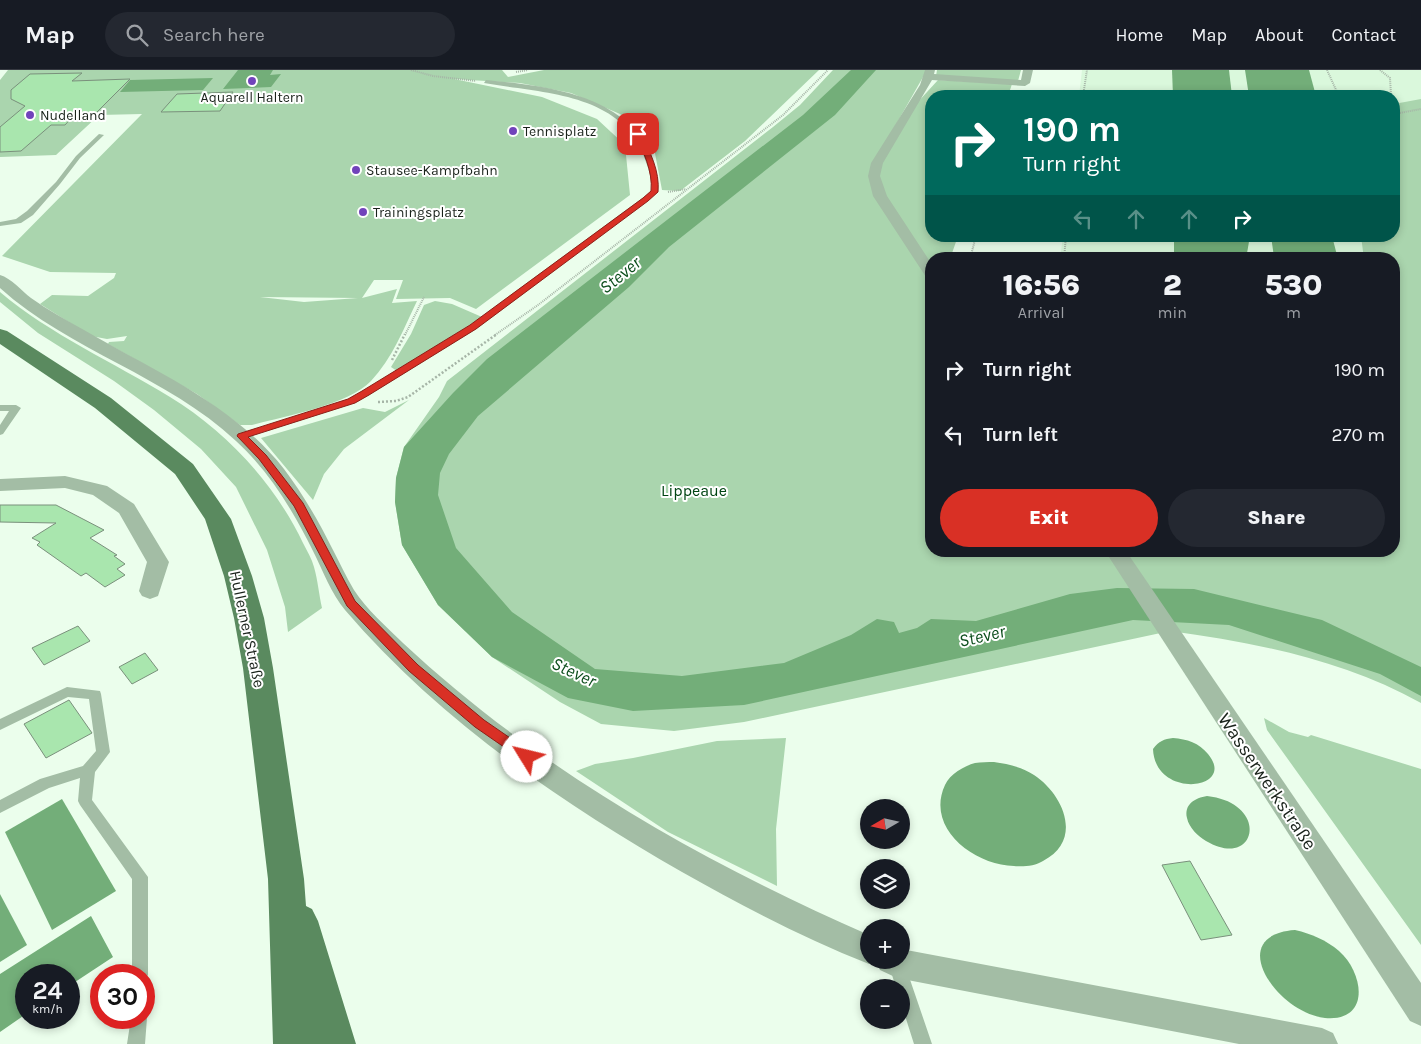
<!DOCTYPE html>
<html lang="en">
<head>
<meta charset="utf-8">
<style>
	:root { --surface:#171b24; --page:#242831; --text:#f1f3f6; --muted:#9ea1a6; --line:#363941; --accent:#d93025 }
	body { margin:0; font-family:Karla,sans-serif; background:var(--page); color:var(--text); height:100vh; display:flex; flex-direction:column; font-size:19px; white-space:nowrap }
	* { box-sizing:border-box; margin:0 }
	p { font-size:16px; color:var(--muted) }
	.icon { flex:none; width:28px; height:28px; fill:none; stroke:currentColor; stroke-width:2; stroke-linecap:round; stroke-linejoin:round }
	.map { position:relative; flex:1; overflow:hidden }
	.drawer { position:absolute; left:925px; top:182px; width:475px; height:305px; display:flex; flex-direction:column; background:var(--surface); border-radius:20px; box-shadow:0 2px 8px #0003 }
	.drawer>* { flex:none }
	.banner { position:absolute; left:925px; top:20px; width:475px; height:152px; border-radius:20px; box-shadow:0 2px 8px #0003; background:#00695c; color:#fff; overflow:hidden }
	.needle { width:32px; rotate:261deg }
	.controls { position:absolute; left:860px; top:729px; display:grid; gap:10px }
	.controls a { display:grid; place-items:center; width:50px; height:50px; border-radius:50%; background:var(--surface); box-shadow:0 2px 8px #0003; font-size:25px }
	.speed { position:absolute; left:15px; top:894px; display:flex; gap:10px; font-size:25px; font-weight:700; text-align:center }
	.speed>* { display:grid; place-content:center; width:65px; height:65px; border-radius:50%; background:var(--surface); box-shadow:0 2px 8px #0003; line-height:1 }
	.speed small { font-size:12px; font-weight:400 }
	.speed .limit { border:8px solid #d22; background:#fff; color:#111 }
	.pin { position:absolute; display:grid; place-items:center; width:42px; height:42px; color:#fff; margin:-21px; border-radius:10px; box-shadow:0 2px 8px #0006 }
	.me { position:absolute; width:55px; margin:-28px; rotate:306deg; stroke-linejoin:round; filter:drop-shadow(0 0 4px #0008) }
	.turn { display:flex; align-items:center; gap:18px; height:105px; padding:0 15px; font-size:22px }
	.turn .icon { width:65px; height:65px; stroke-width:2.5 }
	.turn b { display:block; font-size:35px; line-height:42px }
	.lanes { display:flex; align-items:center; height:48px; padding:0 15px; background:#0003; justify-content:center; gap:25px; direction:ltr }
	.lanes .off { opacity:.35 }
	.eta { display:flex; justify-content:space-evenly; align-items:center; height:85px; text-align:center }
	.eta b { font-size:30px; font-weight:800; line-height:35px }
	.primary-button { display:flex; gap:10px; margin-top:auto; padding:10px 15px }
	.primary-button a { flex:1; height:58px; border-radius:30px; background:var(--accent); color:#fff; font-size:20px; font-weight:800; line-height:58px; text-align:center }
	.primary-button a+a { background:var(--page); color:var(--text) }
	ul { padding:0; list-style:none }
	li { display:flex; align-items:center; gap:15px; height:65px; padding:0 15px }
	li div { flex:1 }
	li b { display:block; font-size:19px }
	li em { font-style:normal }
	header { display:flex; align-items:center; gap:30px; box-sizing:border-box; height:70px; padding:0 25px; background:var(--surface); border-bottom:1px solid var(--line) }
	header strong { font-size:24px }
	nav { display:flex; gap:28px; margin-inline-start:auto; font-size:18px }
	.search { width:350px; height:45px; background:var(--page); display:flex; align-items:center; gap:12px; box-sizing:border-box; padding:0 18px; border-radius:28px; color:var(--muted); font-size:19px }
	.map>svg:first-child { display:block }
	.built { fill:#daf8dc }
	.green { fill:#aad5ae; fill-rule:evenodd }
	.water { fill:#73ae79 }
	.building { fill:#a9e6ae; stroke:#7a907c }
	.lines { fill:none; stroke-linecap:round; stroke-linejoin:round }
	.path-far1 { stroke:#a6b5a7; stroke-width:2; stroke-dasharray:1 1; stroke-linecap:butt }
	.path { stroke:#a6b5a7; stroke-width:2.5; stroke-dasharray:2 2; stroke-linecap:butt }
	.lane { fill:#a3bda5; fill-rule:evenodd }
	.street { fill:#a3bda5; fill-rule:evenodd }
	.primary { fill:#5a8a5f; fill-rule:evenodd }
	.route { fill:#d93025; stroke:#8d1f18 }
	.poi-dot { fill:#7143bb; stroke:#fff; stroke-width:2 }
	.labels { text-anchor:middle; stroke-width:4; stroke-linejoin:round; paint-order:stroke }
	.far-poi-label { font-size:14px; fill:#19221a; stroke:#fff; text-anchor:start }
	.park-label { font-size:16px; fill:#004513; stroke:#fff }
	.street-label { font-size:16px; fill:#19221a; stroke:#fff }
	.water-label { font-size:18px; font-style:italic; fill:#0c4e1c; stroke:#fff }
	.near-street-label { font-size:19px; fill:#19221a; stroke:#fff }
</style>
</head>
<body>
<header>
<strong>Map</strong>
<div class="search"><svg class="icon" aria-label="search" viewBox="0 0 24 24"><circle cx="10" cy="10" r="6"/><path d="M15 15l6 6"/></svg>Search here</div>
<nav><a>Home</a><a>Map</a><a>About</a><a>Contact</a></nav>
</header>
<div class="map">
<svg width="1421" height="974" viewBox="0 0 1421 974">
	<rect width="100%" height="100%" fill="#ebfeec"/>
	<g class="built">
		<path d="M1082 0H1421V40L1394 45V26H1079Z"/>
		<path d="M1063 166H1361L1365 189H1060Z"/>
	</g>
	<g class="green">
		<path d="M8 0H502L508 7 544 0H819L745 71 680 121 662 120 653 73 620 44 571 23 520 13 454 9 542 27 597 49 625 75 630 125 476 239 450 228 396 229 403 210H374L362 228 397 219 392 233 417 231C404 258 392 289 371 311 348 335 285 346 252 355H240L197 324 108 274 109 272 124 271 127 266 107 269 91 266 40 234 52 225 88 226 114 208 116 203 50 202 2 186 142 44 99 45 56 85 0 87V10ZM260 227 358 228 304 232Z"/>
		<path d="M833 0H927L894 58 938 10 1012 14 1008 26H931V166H958L950 189H931V481H1394V189H1364L1361 166H1394V34L1421 29V633C1343 590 1257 573 1170 561L744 652 674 661 601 654 560 632 492 587 438 535 402 475 395 432 396 408 404 377 439 327 447 311 773 57 800 35Z"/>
		<path d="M937 0H1021L1018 11 936 6Z"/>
		<path d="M0 222C51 265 113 292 170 327 226 361 275 414 303 473 307 481 312 489 314 497 318 511 319 525 322 538L288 562 285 537 267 480 236 417 201 379 154 340 114 311 38 263 0 232Z"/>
		<path d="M435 231 452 234 482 247 397 301 391 297 411 264 424 235Z"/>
		<path d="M409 330 344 379 324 404 313 430 261 368 363 338 385 342Z"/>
		<path d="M1264 648 1289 662 1308 667 1311 665 1421 699V875L1267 660Z"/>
		<path d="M786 668 776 759 777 816 668 762 576 701 595 694 633 688 717 671Z"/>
	</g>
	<g class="water">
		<path d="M238 0H273L270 5 281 4 271 17 223 19Z"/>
		<path d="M851 0H876L835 45 669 177 629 217 478 346 449 384 440 403 438 425 456 478 512 542 595 599 682 606 784 593 851 565 877 549 894 552 899 563 917 558 931 549 976 551 1070 524 1117 518 1194 519 1322 550 1421 597V626L1380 604 1229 555 1133 550 744 635 633 641 568 628 492 587 438 535 402 475 395 432 396 408 404 377 453 323 487 289 803 45Z"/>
		<path d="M1172 0H1229L1232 26H1173Z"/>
		<path d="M1245 0H1309L1316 26H1249Z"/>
		<path d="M213 8 203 20 120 22 130 10Z"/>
		<path d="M1174 166H1250L1246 189H1174Z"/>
		<path d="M1271 166H1332L1338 189 1274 187Z"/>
		<path d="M1173 668C1187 669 1199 673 1208 684 1238 720 1155 730 1153 679 1159 671 1164 669 1173 668Z"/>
		<path d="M994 692C1008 694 1022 697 1034 705 1063 724 1084 770 1043 791 1035 796 1023 797 1014 796 974 795 925 758 945 715 950 704 964 696 975 693 981 692 988 692 994 692Z"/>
		<path d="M1207 726C1271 733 1257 801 1206 771 1198 766 1189 758 1187 748 1184 734 1195 728 1207 726Z"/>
		<path d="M62 729 116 821 52 860 5 762Z"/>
		<path d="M0 824 27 875 0 892Z"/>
		<path d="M91 846 113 887 69 916V905H26V944L0 962V904Z"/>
		<path d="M1295 860C1312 864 1326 870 1339 881 1364 903 1371 952 1325 948 1277 943 1223 865 1295 860Z"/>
	</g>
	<g class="building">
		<path d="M82 3 72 11 130 9 95 44H75L65 55H51L21 81 0 82V57L25 36 11 29V20L30 4Z"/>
		<path d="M233 22 220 41 161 42 177 24Z"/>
		<path d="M0 435H56L104 460 90 468 117 485 114 486 125 494 117 499 125 505 105 517 86 503 81 506 37 475 40 472 32 468 56 453 0 452Z"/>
		<path d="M78 556 90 571 44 595 32 578Z"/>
		<path d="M145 583 158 600 132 614 119 597Z"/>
		<path d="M69 630 92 663 46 688 24 654Z"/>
		<path d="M1190 791 1232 865 1201 870 1162 795Z"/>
	</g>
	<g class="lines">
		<g class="path-far1">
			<path d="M411 0 433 6 476 11"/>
			<path d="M1327 0 1337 22 1355 26"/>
			<path d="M1380 0 1390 8 1391 25 1385 26"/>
			<path d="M516 2 528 0"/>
			<path d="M1083 26 1087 0"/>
			<path d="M1394 44 1421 39"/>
			<path d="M668 122 686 119"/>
			<path d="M970 189 976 166"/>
			<path d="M1064 189 1066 166"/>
			<path d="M405 265 424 227"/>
			<path d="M495 265 538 235 783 45 828 0"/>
		</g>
		<g class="path">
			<path d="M392 290 405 264"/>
			<path d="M378 332 396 331 408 327 497 264"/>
		</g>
		<g class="lane">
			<path d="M486 10C544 16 624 23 650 85 655 97 659 109 658 122L476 259 369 325 355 333 245 368H239L237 366 239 364 349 329 363 321 470 255 652 121C652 108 648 97 643 84 618 22 540 23 484 13Z"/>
			<path d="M99 64 104 65 80 88 60 114 33 145 21 153 0 156V152L16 149 27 141 56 112 76 86Z"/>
			<path d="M0 335H16L21 338 3 364 0 365V355L9 341H0Z"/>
			<path d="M67 617 100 621 101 624 110 682 95 702 92 730 148 807V905L144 911V905H132V809L80 735 78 731 80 708 49 718 0 743V730L40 709 83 696 96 681 89 629 68 627 0 660V649Z"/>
			<path d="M901 889 905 895 932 974H914L901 933V918H896L889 895 891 890Z"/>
			<path d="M144 942 147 948 145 974H127L131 948H144Z"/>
		</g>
		<g class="street">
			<path d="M925 0H935L934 4 1021 10 1023 0H1033L1030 13 1025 16 932 10 883 93 880 106 887 126 931 193V208L926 207 873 126 868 106 871 93 920 15Z"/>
			<path d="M0 205C11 208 22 221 31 228 48 240 66 250 84 260 154 301 233 334 284 399 303 424 319 452 333 480 340 493 346 507 354 520 366 539 387 557 403 573 538 699 700 791 869 865V890H901V879L1322 958 1333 963 1338 974H1239L897 908 880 900 876 891 869 894C805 869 742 836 682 802 560 732 438 649 345 540 331 523 323 501 313 481 293 441 270 402 236 371 167 306 70 281 0 218Z"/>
			<path d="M65 406 107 416 134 434 169 492 158 526 150 529 142 526 139 521 147 492 119 443 93 425 65 418 0 421V409Z"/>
			<path d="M1105 481H1126L1421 913V956L1410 951Z"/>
		</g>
		<path class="primary" d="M0 259 7 261 111 328 193 394 231 449 252 506 264 548 273 598 304 809 306 836 312 839 318 851 356 974H273L268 809 243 598 234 548 224 506 205 449 175 404 95 338 0 274Z"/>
	</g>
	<path class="route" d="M638 62 641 64C650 82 660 101 658 122L648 131 476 259 369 325 355 333 248 367 266 385 303 433 355 531 418 595 484 650 532 683 534 687 532 691 527 693 475 657 409 601 347 536 294 436 259 389 237 366 238 364 348 329 362 321 470 255 643 128 651 121C653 101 643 81 635 64Z"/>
	<g class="poi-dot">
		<circle cx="252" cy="11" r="5"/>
		<circle cx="30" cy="45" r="5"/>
		<circle cx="513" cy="61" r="5"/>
		<circle cx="356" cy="100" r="5"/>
		<circle cx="363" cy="142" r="5"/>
	</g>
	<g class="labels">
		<g class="far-poi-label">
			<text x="252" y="32" text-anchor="middle">Aquarell Haltern</text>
			<text x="40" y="50">Nudelland</text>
			<text x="523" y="66">Tennisplatz</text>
			<text x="366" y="105">Stausee-Kampfbahn</text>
			<text x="373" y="147">Trainingsplatz</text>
		</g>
		<g class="park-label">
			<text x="694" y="426">Lippeaue</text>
		</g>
		<g class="street-label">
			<text transform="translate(248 559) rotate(78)" y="6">Hullerner Straße</text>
		</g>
		<g class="water-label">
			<text transform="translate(620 205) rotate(-39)" y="6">Stever</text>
			<text transform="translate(982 566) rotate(-13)" y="6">Stever</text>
			<text transform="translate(574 602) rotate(25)" y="6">Stever</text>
		</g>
		<g class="near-street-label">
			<text transform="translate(1268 711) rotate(56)" y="7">Wasserwerkstraße</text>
		</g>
	</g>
</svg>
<div class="controls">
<a><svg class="needle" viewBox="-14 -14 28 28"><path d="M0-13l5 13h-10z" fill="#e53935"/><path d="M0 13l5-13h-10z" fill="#9ea1a6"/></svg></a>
<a><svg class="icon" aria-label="layers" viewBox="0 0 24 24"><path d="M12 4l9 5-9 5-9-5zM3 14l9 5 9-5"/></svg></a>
<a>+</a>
<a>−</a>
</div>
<div class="speed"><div>24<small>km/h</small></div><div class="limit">30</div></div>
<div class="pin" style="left:638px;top:64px;background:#d93025"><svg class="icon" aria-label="arrive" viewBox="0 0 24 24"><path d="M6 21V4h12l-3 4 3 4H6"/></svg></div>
<svg class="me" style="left:527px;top:687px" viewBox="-20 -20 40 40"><circle r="19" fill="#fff"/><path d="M0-13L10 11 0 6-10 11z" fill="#d93025"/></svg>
<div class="banner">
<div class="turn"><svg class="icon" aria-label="right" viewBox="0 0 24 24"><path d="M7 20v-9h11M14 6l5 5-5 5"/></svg><div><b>190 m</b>Turn right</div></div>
<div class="lanes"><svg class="icon off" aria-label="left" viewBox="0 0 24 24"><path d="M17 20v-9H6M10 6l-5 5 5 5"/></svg><svg class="icon off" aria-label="ahead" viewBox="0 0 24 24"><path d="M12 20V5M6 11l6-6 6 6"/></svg><svg class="icon off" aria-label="ahead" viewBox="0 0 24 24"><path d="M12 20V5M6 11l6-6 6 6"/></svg><svg class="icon" aria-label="right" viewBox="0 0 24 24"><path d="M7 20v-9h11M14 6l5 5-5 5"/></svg></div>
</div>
<section class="drawer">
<div class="eta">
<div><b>16:56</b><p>Arrival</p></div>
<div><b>2</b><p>min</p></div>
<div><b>530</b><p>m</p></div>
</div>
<ul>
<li><svg class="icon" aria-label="right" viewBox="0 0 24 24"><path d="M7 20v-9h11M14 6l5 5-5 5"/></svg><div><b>Turn right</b></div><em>190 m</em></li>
<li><svg class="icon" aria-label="left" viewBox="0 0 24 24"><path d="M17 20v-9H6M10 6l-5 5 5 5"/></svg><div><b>Turn left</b></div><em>270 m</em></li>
</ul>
<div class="primary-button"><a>Exit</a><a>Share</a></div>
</section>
</div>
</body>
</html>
